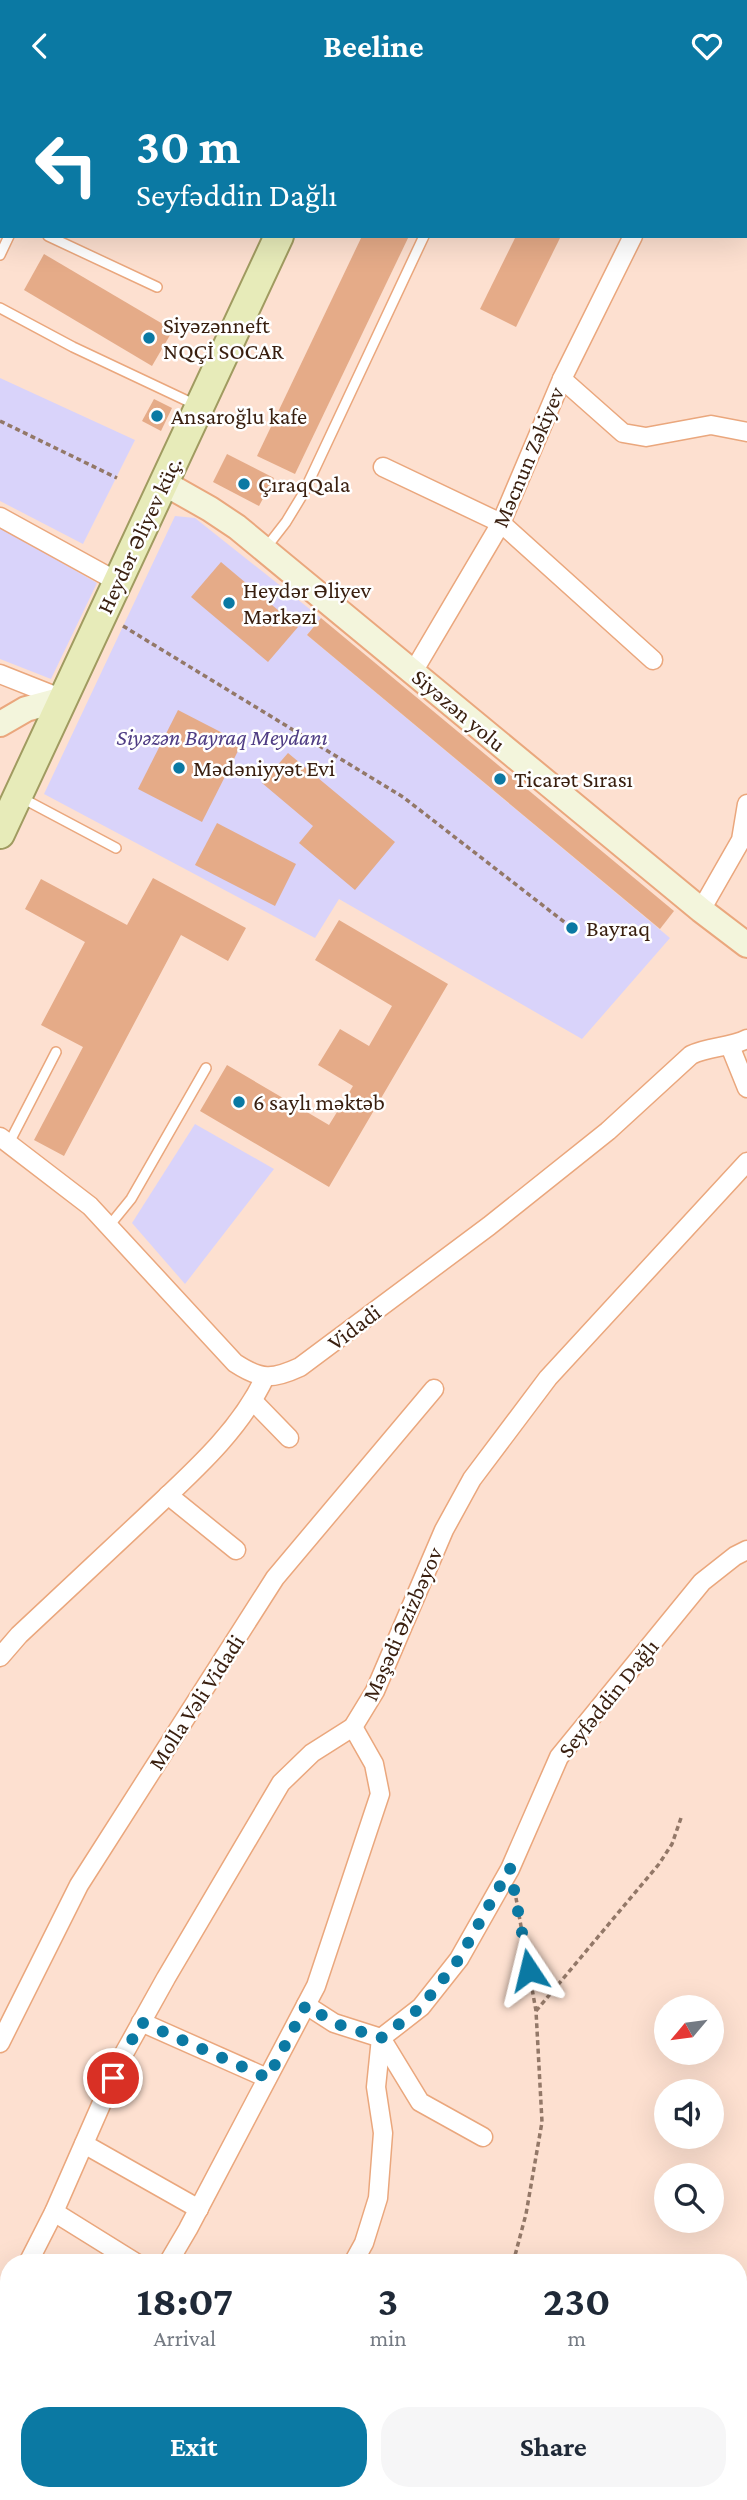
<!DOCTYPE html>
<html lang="en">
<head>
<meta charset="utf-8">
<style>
	:root { --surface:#fff; --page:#f6f6f7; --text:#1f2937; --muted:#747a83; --accent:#0b79a3 }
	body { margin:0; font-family:"Crimson Pro",serif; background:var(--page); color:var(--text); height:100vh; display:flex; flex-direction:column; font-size:26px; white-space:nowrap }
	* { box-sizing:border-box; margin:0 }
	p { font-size:23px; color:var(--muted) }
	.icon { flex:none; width:38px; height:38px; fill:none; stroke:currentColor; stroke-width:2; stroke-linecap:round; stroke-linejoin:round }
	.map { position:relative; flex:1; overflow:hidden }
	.side { position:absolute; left:0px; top:2163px; width:747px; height:247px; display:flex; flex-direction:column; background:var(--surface); border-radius:28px 28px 0 0; box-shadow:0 7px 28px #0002 }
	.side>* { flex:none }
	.guide { position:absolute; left:0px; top:0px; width:747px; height:147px; box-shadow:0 7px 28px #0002; background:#0b79a3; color:#fff; overflow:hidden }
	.needle { width:46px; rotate:241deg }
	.tools { position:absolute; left:654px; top:1904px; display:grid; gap:14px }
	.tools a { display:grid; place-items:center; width:70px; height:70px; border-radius:50%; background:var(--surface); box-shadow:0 7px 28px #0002; font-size:35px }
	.pin { position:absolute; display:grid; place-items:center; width:60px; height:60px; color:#fff; margin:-30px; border:4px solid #fff; border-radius:50%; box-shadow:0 2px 7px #0007 }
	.me { position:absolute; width:77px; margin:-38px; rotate:350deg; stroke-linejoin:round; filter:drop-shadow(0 0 5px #0008) }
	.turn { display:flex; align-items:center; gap:24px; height:147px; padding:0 21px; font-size:32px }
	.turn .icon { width:91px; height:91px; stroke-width:2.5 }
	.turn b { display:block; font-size:49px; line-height:60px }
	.eta { display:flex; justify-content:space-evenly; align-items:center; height:119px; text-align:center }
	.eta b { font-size:42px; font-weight:700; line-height:49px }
	.action { display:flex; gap:14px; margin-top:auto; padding:14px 21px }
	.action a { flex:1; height:80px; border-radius:28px; background:var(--accent); color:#fff; font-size:28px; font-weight:700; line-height:80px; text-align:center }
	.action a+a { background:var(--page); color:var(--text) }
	header { display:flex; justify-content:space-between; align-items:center; height:91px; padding:0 21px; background:var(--accent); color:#fff; font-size:32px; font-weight:700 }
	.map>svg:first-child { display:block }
	.green { fill:#d9d3fa }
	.building { fill:#e5ab88 }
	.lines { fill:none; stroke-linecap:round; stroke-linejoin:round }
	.lane-casing { stroke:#eaa77d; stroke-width:12 }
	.street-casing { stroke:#eaa77d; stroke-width:21 }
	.secondary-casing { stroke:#eaa77d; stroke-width:28 }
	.primary-casing { stroke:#a09b60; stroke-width:32 }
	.path { stroke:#937868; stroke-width:3.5; stroke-dasharray:5 3.5; stroke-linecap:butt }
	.lane { stroke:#fff; stroke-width:9 }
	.street { stroke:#fff; stroke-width:18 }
	.secondary { stroke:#f3f5dc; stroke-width:24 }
	.primary { stroke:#e7ebb9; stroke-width:28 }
	.route { stroke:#0b79a3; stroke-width:12; stroke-dasharray:0 21.6 }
	.poi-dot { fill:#0b79a3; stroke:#fff; stroke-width:2.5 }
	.labels { text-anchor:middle; stroke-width:5; stroke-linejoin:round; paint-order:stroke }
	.poi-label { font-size:23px; fill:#391f0f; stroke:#fff; text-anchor:start }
	.street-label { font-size:23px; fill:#391f0f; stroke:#fff }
	.park-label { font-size:23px; font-style:italic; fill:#4f3d84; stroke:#fff }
</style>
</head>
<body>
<header><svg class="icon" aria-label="back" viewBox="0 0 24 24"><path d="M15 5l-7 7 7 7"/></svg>Beeline<svg class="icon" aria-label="heart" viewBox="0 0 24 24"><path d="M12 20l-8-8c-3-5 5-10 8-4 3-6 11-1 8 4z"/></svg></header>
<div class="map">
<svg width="747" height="2409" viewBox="0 0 747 2409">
	<rect width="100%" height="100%" fill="#fde0d0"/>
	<g class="green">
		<path d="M0 287 135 349 83 453 0 410Z"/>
		<path d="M175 425 195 427 321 527 307 544 670 847 582 948 339 808 315 847 44 703Z"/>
		<path d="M0 436 97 492 51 588 0 568Z"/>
		<path d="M195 1033 274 1078 185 1193 132 1132Z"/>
	</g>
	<g class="building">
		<path d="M362 145H409L295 383 257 365Z"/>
		<path d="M516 145H561L516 236 480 218Z"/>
		<path d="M44 163 173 239 152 275 24 199Z"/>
		<path d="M154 308 172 317 161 340 142 330Z"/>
		<path d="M227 363 274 387 259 415 213 391Z"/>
		<path d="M221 471 298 536 268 571 191 506Z"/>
		<path d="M321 527 674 820 660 838 307 544Z"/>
		<path d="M178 619 242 652 202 731 138 698Z"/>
		<path d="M288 662 395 751 355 799 299 752 313 735 262 692Z"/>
		<path d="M217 732 296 773 275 815 195 774Z"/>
		<path d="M153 787 246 837 228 870 181 844 64 1065 34 1049 83 956 41 934 85 851 25 818 41 788 127 834Z"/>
		<path d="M339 829 448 893 329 1096 200 1020 227 974 329 1034 353 995 318 974 340 938 369 955 392 915 315 869Z"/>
	</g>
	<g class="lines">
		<defs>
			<g id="lane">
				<path d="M48 145 157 196"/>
				<path d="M0 164 9 145"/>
				<path d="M0 217 73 256 196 314"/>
				<path d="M265 458 286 431 303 403 424 145"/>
				<path d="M20 706 116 757"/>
				<path d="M9 1052 56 961"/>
				<path d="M109 1135 131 1108 206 977"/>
			</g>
			<g id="street">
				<path d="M112 0 116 2"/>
				<path d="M490 0 493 2"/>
				<path d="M704 2 705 0"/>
				<path d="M746 47H747"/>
				<path d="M562 288 623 342 646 346 711 334 747 341"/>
				<path d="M383 376 501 432 653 569"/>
				<path d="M0 426 118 491"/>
				<path d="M413 581 501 432 562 288 633 145"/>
				<path d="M0 583 63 608"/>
				<path d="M701 819 741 749 747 713"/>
				<path d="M730 955 747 997"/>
				<path d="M0 1046 90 1115 235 1272C261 1289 272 1289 300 1276L489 1135 608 1040 691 964C709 955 729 957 747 948"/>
				<path d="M254 1311 289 1347"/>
				<path d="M168 1404 236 1459"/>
				<path d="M0 1566 19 1544C61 1505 102 1466 144 1427 188 1385 239 1342 265 1286"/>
				<path d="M306 1914 334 1932 381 1947 420 2011 483 2046"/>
				<path d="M141 1931 267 1987"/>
				<path d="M0 1952 79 1794 275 1487 434 1298"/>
				<path d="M84 2053 199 2118"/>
				<path d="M54 2121 136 2172"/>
				<path d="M28 2172 54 2121 122 1966 166 1887 281 1692 312 1662 353 1636 375 1600 444 1439 472 1388 548 1287 747 1071"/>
				<path d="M168 2172 188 2138 316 1895 380 1703 374 1673 353 1636"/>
				<path d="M353 2172 364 2152 378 2107 383 2042 376 1996 381 1947 421 1916 459 1868 510 1778 559 1666 702 1491 735 1465 747 1459"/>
				<path d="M0 2228 9 2211"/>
				<path d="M161 2409 168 2401"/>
			</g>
			<g id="secondary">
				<path d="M164 392 210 418 237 436 701 819 747 854"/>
				<path d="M0 633 26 618 63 608"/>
			</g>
			<g id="primary">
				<path d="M347 2 348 0"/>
				<path d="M0 743 279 145"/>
			</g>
		</defs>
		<use href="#lane" class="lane-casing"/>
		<use href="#street" class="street-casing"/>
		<use href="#secondary" class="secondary-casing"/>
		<use href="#primary" class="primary-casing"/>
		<g class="path">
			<path d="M0 330 117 387"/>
			<path d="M123 535 403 706 572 837"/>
			<path d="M536 1920 659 1773 672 1753 681 1727"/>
			<path d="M513 2172 526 2123 542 2031 536 1920 516 1807"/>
			<path d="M738 2237 747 2230"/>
			<path d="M453 2409 455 2401"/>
			<path d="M551 2409 556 2401"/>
		</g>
		<use href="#lane" class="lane"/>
		<use href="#street" class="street"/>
		<use href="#secondary" class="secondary"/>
		<use href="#primary" class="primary"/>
	</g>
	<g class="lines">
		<path class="route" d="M113 1987 141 1931 268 1987 306 1914 334 1932 381 1947 421 1916 459 1868 510 1777 529 1879"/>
	</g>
	<g class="poi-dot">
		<circle cx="149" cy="247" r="7"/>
		<circle cx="157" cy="325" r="7"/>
		<circle cx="244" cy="393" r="7"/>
		<circle cx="229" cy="512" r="7"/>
		<circle cx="179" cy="677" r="7"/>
		<circle cx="500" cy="688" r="7"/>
		<circle cx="572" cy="837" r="7"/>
		<circle cx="239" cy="1011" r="7"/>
	</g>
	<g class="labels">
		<g class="poi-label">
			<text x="163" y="242">Siyəzənneft<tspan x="163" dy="26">NQÇİ SOCAR</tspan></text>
			<text x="171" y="333">Ansaroğlu kafe</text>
			<text x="258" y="401">ÇıraqQala</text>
			<text x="243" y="507">Heydər Əliyev<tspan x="243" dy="26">Mərkəzi</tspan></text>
			<text x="193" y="685">Mədəniyyət Evi</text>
			<text x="514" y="696">Ticarət Sırası</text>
			<text x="586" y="845">Bayraq</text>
			<text x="253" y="1019">6 saylı məktəb</text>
		</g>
		<g class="street-label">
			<text transform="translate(528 366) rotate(-67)" y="8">Məcnun Zəkiyev</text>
			<text transform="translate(139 444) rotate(-65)" y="8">Heydər Əliyev küç.</text>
			<text transform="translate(459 619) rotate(40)" y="8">Siyəzən yolu</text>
			<text transform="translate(354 1236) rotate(-37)" y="8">Vidadi</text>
			<text transform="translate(402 1533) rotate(-66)" y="8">Məşədi Əzizbəyov</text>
			<text transform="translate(608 1607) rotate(-51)" y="8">Seyfəddin Dağlı</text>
			<text transform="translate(196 1611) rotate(-57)" y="8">Molla Vəli Vidadi</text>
		</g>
		<g class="park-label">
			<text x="222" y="654">Siyəzən Bayraq Meydanı</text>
		</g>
	</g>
</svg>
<div class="tools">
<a><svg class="needle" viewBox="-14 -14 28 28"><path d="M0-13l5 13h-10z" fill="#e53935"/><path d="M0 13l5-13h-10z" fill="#747a83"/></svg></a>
<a><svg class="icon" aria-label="sound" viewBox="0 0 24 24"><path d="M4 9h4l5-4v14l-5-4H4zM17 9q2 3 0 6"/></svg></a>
<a><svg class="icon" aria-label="search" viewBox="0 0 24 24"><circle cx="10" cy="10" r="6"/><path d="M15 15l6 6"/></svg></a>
</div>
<div class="pin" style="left:113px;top:1987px;background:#d93025"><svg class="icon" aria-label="arrive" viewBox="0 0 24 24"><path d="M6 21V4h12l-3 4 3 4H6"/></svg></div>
<svg class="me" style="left:529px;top:1879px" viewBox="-20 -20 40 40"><path d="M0-17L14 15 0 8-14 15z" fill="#0b79a3" stroke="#fff" stroke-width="4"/></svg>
<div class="guide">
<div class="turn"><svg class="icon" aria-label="left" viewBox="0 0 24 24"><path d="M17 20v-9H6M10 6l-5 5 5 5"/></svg><div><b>30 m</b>Seyfəddin Dağlı</div></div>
</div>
<section class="side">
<div class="eta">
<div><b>18:07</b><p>Arrival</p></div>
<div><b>3</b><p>min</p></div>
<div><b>230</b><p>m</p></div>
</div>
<div class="action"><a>Exit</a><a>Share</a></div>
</section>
</div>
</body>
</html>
